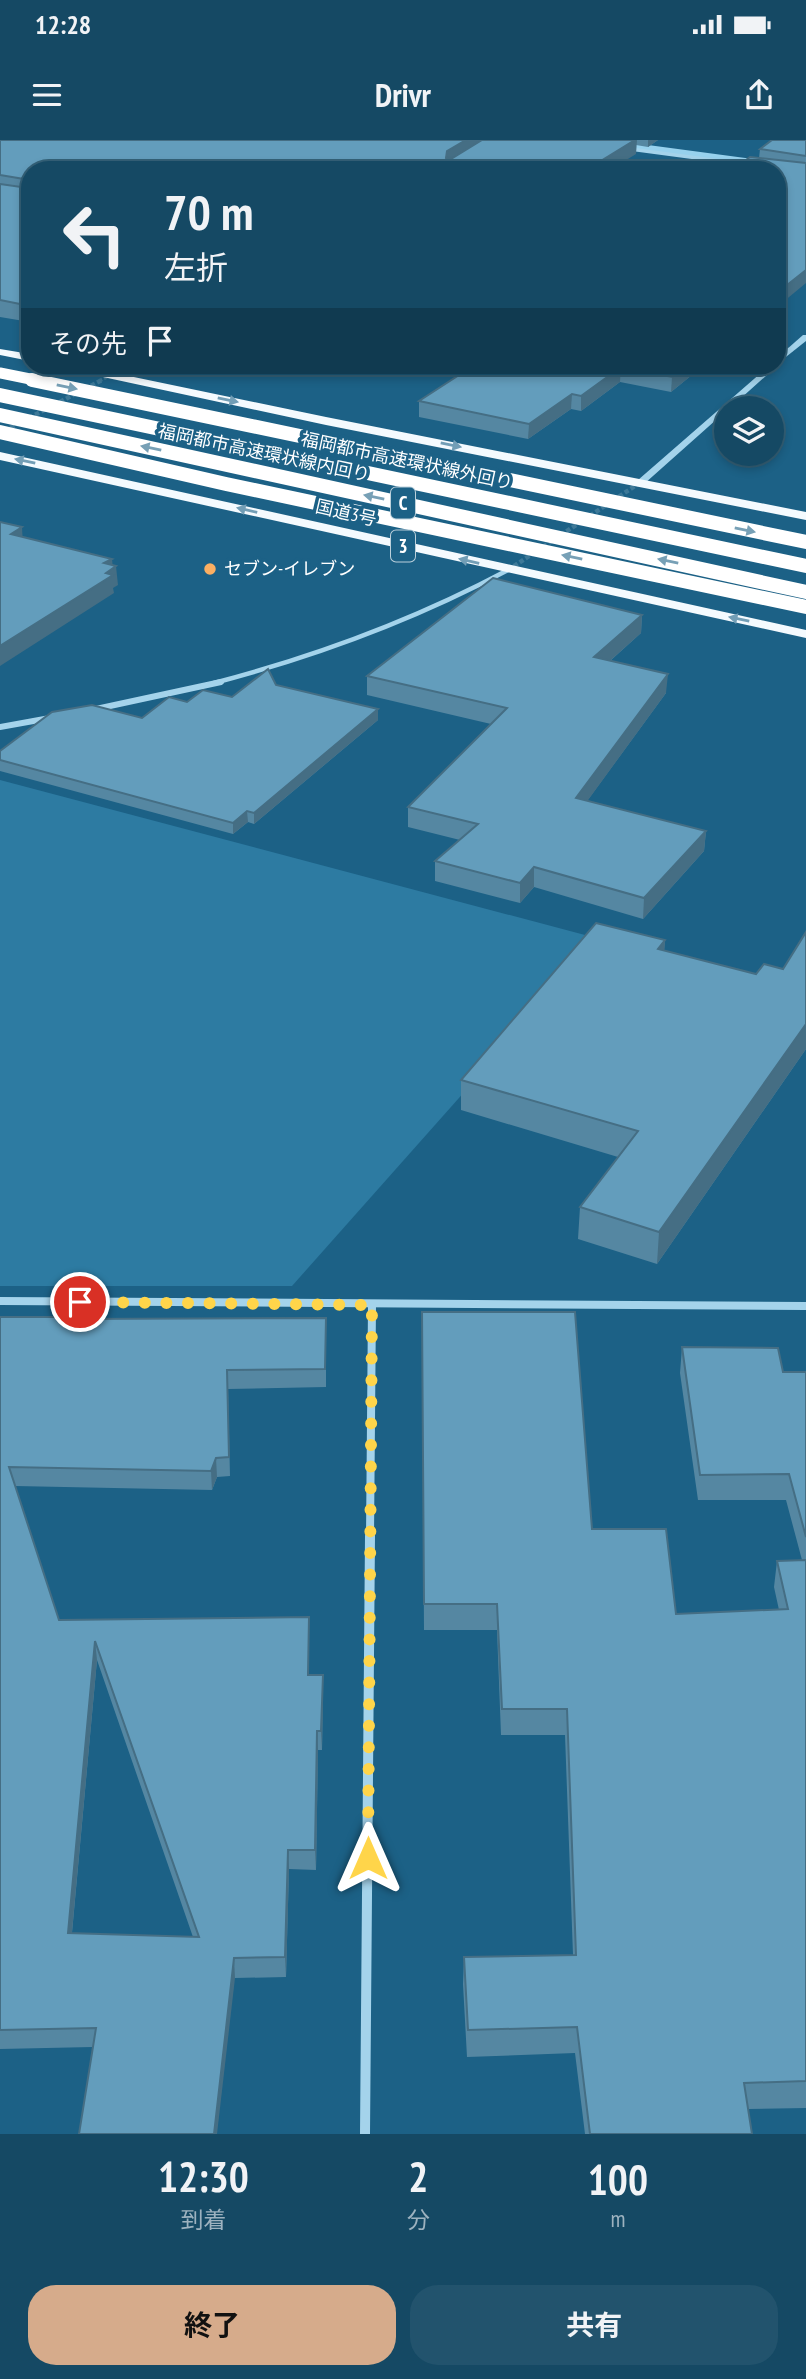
<!DOCTYPE html>
<html lang="ja">
<head>
<meta charset="utf-8">
<style>
	:root { --surface:#154964; --page:#22536d; --text:#f1f3f6; --muted:#9db2bf; --line:#346178; --accent:#d6ab8b }
	body { margin:0; font-family:"PT Sans Narrow","Noto Sans JP",sans-serif; background:var(--page); color:var(--text); height:100vh; display:flex; flex-direction:column; font-size:26px; white-space:nowrap }
	* { box-sizing:border-box; margin:0 }
	p { font-size:23px; color:var(--muted) }
	.icon { flex:none; width:38px; height:38px; fill:none; stroke:currentColor; stroke-width:2; stroke-linecap:round; stroke-linejoin:round }
	.map { position:relative; height:1994px; overflow:hidden }
	.drawer { display:flex; flex-direction:column; background:var(--surface); flex:1 }
	.drawer>* { flex:none }
	.hud { position:absolute; left:21px; top:21px; width:765px; height:214px; border-radius:28px; box-shadow:0 4px 10px #0003,0 0 0 2px var(--line); background:#154964; color:var(--text); overflow:hidden }
	.tools { position:absolute; left:714px; top:256px; display:grid; gap:14px }
	.tools a { display:grid; place-items:center; width:70px; height:70px; border-radius:50%; background:var(--surface); box-shadow:0 4px 10px #0003,0 0 0 2px var(--line); font-size:35px }
	.pin { position:absolute; display:grid; place-items:center; width:60px; height:60px; color:#fff; margin:-30px; border:4px solid #fff; border-radius:50%; box-shadow:0 2px 7px #0007 }
	.me { position:absolute; width:77px; margin:-38px; rotate:0deg; stroke-linejoin:round; filter:drop-shadow(0 0 5px #0008) }
	.turn { display:flex; align-items:center; gap:24px; height:147px; padding:0 28px; font-size:32px }
	.turn .icon { width:91px; height:91px; stroke-width:2.5 }
	.turn b { display:block; font-size:49px; line-height:60px }
	.then { display:flex; align-items:center; height:66px; padding:0 28px; background:#0003; gap:14px; font-size:26px }
	.eta { display:flex; justify-content:space-evenly; align-items:center; height:119px; text-align:center }
	.eta b { font-size:42px; font-weight:700; line-height:49px }
	.action { display:flex; gap:14px; margin-top:auto; padding:14px 28px }
	.action a { flex:1; height:80px; border-radius:28px; background:var(--accent); color:#111; font-size:28px; font-weight:700; line-height:80px; text-align:center }
	.action a+a { background:var(--page); color:var(--text) }
	.status { display:flex; justify-content:space-between; align-items:center; height:49px; padding:0 35px; background:var(--surface); direction:ltr }
	.status svg { height:19px; fill:currentColor }
	header { display:flex; justify-content:space-between; align-items:center; height:91px; padding:0 28px; background:var(--surface); font-size:32px; font-weight:700 }
	.map>svg:first-child { display:block }
	.green { fill:#2d7ba2 }
	.lines { fill:none; stroke-linecap:round; stroke-linejoin:round }
	.stream { fill:#97d1ed; fill-rule:evenodd }
	.minor-tunnel-far1 { stroke:#3e7998; stroke-width:3.5; stroke-dasharray:3.5 2; stroke-linecap:butt }
	.minor-tunnel { stroke:#3e7998; stroke-width:4.5; stroke-dasharray:4.5 2.5; stroke-linecap:butt }
	.minor-far4 { stroke:#a4d3eb; stroke-width:3.5 }
	.minor-far3 { stroke:#a4d3eb; stroke-width:4.5 }
	.minor-far2 { stroke:#a4d3eb; stroke-width:6 }
	.minor-far1 { stroke:#a4d3eb; stroke-width:8 }
	.minor { stroke:#a4d3eb; stroke-width:10 }
	.tertiary { fill:#a4d3eb; fill-rule:evenodd }
	.trunk { fill:#f4fafe; fill-rule:evenodd }
	.motorway-bridge-far1 { stroke:#fff; stroke-width:11 }
	.motorway-bridge { stroke:#fff; stroke-width:14 }
	.wall { fill:#5587a2; fill-rule:evenodd }
	.shaded-wall { fill:#456e84 }
	.building { fill:#639dbc; stroke:#456e84; stroke-width:2; fill-rule:evenodd }
	.oneway { fill:#77a0b6 }
	.oneway2 { fill:#729eb6 }
	.route { stroke:#ffd54a; stroke-width:12; stroke-dasharray:0 21.6 }
	.poi-dot { fill:#fbaf62; stroke:#1c6186; stroke-width:2.5 }
	.labels { text-anchor:middle; stroke-width:7; stroke-linejoin:round; paint-order:stroke }
	.far-street-label { font-size:18px; fill:#fff; stroke:#1c6186 }
	.far-poi-label { font-size:18px; fill:#fff; stroke:#1c6186; text-anchor:start }
	.shield { fill:#1c6186; stroke:#bbd0db; stroke-width:2 }
	.shield-label { font-size:19px; font-weight:bold; fill:#fff }
</style>
</head>
<body>
<div class="status"><b>12:28</b><svg viewBox="0 0 49 12"><path d="M0 12V9h3v3zM5 12V6h3v6zM10 12V3h3v9zM15 12V0h3v12zM26 1h20v11H26zM47 4h2v5h-2z"/></svg></div>
<header><svg class="icon" aria-label="menu" viewBox="0 0 24 24"><path d="M4 6h16M4 12h16M4 18h16"/></svg>Drivr<svg class="icon" aria-label="share" viewBox="0 0 24 24"><path d="M12 15V3M7 8l5-5 5 5M5 13v7h14v-7"/></svg></header>
<div class="map">
<svg width="806" height="1994" viewBox="0 0 806 1994">
	<rect width="100%" height="100%" fill="#1c6186"/>
	<path class="green" d="M0 640 600 799 292 1146H0Z"/>
	<g class="lines">
		<g class="stream">
			<path d="M618 1 806 26V32L615 6Z"/>
			<path d="M777 198 787 200 788 202 777 204Z"/>
		</g>
		<path class="minor-tunnel-far1" d="M99 241 111 235"/>
		<g class="minor-tunnel">
			<path d="M4 291 102 240"/>
			<path d="M508 430 641 342"/>
		</g>
		<g class="minor-far4">
			<path d="M630 9 750 25"/>
			<path d="M777 208 791 210"/>
			<path d="M111 235 127 226"/>
		</g>
		<path class="minor-far3" d="M214 543C317 516 414 480 508 430"/>
		<g class="minor-far2">
			<path d="M96 569 221 542"/>
			<path d="M0 587 50 578"/>
		</g>
		<g class="minor-far1">
			<path d="M0 1161 806 1166"/>
			<path d="M370 1398 372 1165"/>
		</g>
		<path class="minor" d="M365 1994 370 1396"/>
		<g class="tertiary">
			<path d="M803 195H806V201L777 224V218Z"/>
			<path d="M769 226H777L730 268H726V271L644 344H638V340Z"/>
		</g>
		<g class="trunk">
			<path d="M0 209 30 214V221L0 215Z"/>
			<path d="M60 226H81L326 277 806 372V380L326 285 66 229Z"/>
			<path d="M0 312 806 490V498L0 320Z"/>
		</g>
		<path class="motorway-bridge-far1" d="M0 233 40 241"/>
		<g class="motorway-bridge">
			<path d="M32 240 806 402"/>
			<path d="M0 255 806 426"/>
			<path d="M0 275 806 452"/>
			<path d="M0 292 226 344 806 467"/>
		</g>
	</g>
	<g class="wall">
		<path d="M0 0H658L648 7 636 5V14L30 30V182L0 177Z"/>
		<path d="M806 0V143L759 18 760 9Z"/>
		<path d="M473 226H703L671 252 620 242 581 271 571 269 528 299 419 277V261Z"/>
		<path d="M642 475 641 493 610 521 666 553 587 661 706 691 704 711 643 779 534 747 520 763 435 741V721L460 700 408 687V667L491 584 367 555V536Z"/>
		<path d="M276 545 378 569V580L254 684 248 682 233 694 0 631V611L142 578 187 562 232 557Z"/>
		<path d="M806 792V909L657 1124 578 1099 580 1067 618 1017 461 970V940L665 800 664 811 756 834 783 829Z"/>
		<path d="M422 1172 592 1389 676 1474 779 1470 774 1447 777 1421 802 1420 786 1360H698L680 1233 682 1207 783 1232H806V1968L748 1969 752 1994H585L575 1913 467 1917 463 1844 464 1817 573 1815 565 1595H501L497 1490H424Z"/>
		<path d="M0 1177 71 1179 326 1197V1247L228 1249 230 1336 217 1337 212 1350 15 1346 59 1480 309 1496V1535L323 1554 322 1610H318L316 1730 289 1729 286 1837 235 1838 93 1907 0 1909ZM97 1520 193 1797 72 1793Z"/>
	</g>
	<g class="shaded-wall">
		<path d="M466 0H490L447 26 446 18 447 11Z"/>
		<path d="M635 0H637L636 14 610 30H586Z"/>
		<path d="M648 0H658L648 7Z"/>
		<path d="M806 130V143L777 167V153Z"/>
		<path d="M686 226H703L671 252 672 237Z"/>
		<path d="M621 227 620 242 581 271V256Z"/>
		<path d="M572 254 571 269 528 299 529 284Z"/>
		<path d="M22 387 23 406 11 394Z"/>
		<path d="M112 419 113 429 116 426 118 445 113 448 114 453 0 526V506L104 423Z"/>
		<path d="M642 475 641 493 593 536 594 517Z"/>
		<path d="M668 534 666 553 575 678 576 658Z"/>
		<path d="M378 569V580L254 684V673Z"/>
		<path d="M247 671 248 682 233 694V683Z"/>
		<path d="M706 691 704 711 643 779 644 758Z"/>
		<path d="M534 727V747L520 763V743Z"/>
		<path d="M665 800 663 830 658 809Z"/>
		<path d="M806 884V909L657 1124 659 1092Z"/>
		<path d="M216 1318 217 1337 212 1350 211 1331Z"/>
		<path d="M95 1501 97 1520 70 1813 68 1793Z"/>
		<path d="M323 1535V1554L322 1610 321 1591Z"/>
		<path d="M317 1591 318 1610 316 1730 315 1710Z"/>
		<path d="M288 1710 289 1729 286 1837 285 1817Z"/>
		<path d="M234 1818 235 1838 217 1994H214Z"/>
	</g>
	<g class="building">
		<path d="M0 0H466L447 11 446 18 451 19 482 0H635L586 30H30V40L0 35Z"/>
		<path d="M772 0H806V16L760 9Z"/>
		<path d="M750 17 806 23V130L777 153V30H733Z"/>
		<path d="M0 44 28 48 30 47V166L0 160Z"/>
		<path d="M473 226H686L672 237 621 227 581 256 572 254 529 284 419 261Z"/>
		<path d="M0 382 22 387 11 394 112 419 104 423 116 426 106 433 113 435 0 506Z"/>
		<path d="M493 438 642 475 594 517 668 534 576 658 706 691 644 758 534 727 520 743 435 721 478 684 408 667 507 568 367 536Z"/>
		<path d="M268 529 276 545 378 569 254 673 247 671 233 683 0 620V611L52 572 92 565 142 578 169 557 187 562 203 550 232 557Z"/>
		<path d="M596 783 665 800 658 809 756 834 764 824 783 829 806 792V884L659 1092 580 1067 638 991 461 940Z"/>
		<path d="M422 1172H575L592 1389H666L676 1474 788 1469 777 1421 806 1420V1941L744 1943 752 1994H590L577 1887 468 1890 464 1817 576 1815 567 1569H502L497 1464H424Z"/>
		<path d="M0 1177H71L70 1179 326 1178 325 1229 227 1230 229 1317 216 1318 211 1331 9 1327 59 1480 309 1477 308 1535H323L321 1591H317L315 1710H288L285 1817 234 1818 214 1994H79L96 1888 0 1890ZM95 1501 199 1797 68 1793Z"/>
		<path d="M682 1207 778 1208 783 1232H806V1397L789 1334 700 1335Z"/>
	</g>
	<defs><path id="oneway-solid" d="M-6-.8H1V-3.2L6.5 0L1 3.2V.8H-6Z" transform="scale(1.75)"/></defs>
	<g class="oneway">
		<use href="#oneway-solid" transform="translate(67 247) rotate(12)"/>
		<use href="#oneway-solid" transform="translate(151 308) rotate(-168)"/>
		<use href="#oneway-solid" transform="translate(374 357) rotate(-168)"/>
		<use href="#oneway-solid" transform="translate(745 390) rotate(12)"/>
		<use href="#oneway-solid" transform="translate(572 417) rotate(-168)"/>
		<use href="#oneway-solid" transform="translate(668 421) rotate(-168)"/>
	</g>
	<g class="oneway2">
		<use href="#oneway-solid" transform="translate(228 260) rotate(12)"/>
		<use href="#oneway-solid" transform="translate(451 305) rotate(11)"/>
		<use href="#oneway-solid" transform="translate(25 321) rotate(-168)"/>
		<use href="#oneway-solid" transform="translate(247 370) rotate(-167)"/>
		<use href="#oneway-solid" transform="translate(469 421) rotate(-167)"/>
		<use href="#oneway-solid" transform="translate(739 479) rotate(-168)"/>
	</g>
	<g class="lines">
		<path class="route" d="M80 1162 372 1165 368 1718"/>
	</g>
	<circle class="poi-dot" cx="210" cy="429" r="7"/>
	<g class="labels">
		<g class="far-street-label">
			<text transform="translate(264 313) rotate(12)" y="6">福岡都市高速環状線内回り</text>
			<text transform="translate(407 321) rotate(12)" y="6">福岡都市高速環状線外回り</text>
			<text transform="translate(346 373) rotate(13)" y="6">国道3号</text>
		</g>
		<g class="far-poi-label">
			<text x="224" y="435">セブン-イレブン</text>
		</g>
		<g class="shield">
			<rect x="391" y="347.5" width="24" height="31" rx="5"/>
			<rect x="391" y="390.5" width="24" height="31" rx="5"/>
		</g>
		<g class="shield-label">
			<text x="403" y="370">C</text>
			<text x="403" y="413">3</text>
		</g>
	</g>
</svg>
<div class="tools">
<a><svg class="icon" aria-label="layers" viewBox="0 0 24 24"><path d="M12 4l9 5-9 5-9-5zM3 14l9 5 9-5"/></svg></a>
</div>
<div class="pin" style="left:80px;top:1162px;background:#d93025"><svg class="icon" aria-label="arrive" viewBox="0 0 24 24"><path d="M6 21V4h12l-3 4 3 4H6"/></svg></div>
<svg class="me" style="left:368px;top:1718px" viewBox="-20 -20 40 40"><path d="M0-17L14 15 0 8-14 15z" fill="#ffd54a" stroke="#fff" stroke-width="4"/></svg>
<div class="hud">
<div class="turn"><svg class="icon" aria-label="left" viewBox="0 0 24 24"><path d="M17 20v-9H6M10 6l-5 5 5 5"/></svg><div><b>70 m</b>左折</div></div>
<div class="then">その先<svg class="icon" aria-label="arrive" viewBox="0 0 24 24"><path d="M6 21V4h12l-3 4 3 4H6"/></svg></div>
</div>
</div>
<section class="drawer">
<div class="eta">
<div><b>12:30</b><p>到着</p></div>
<div><b>2</b><p>分</p></div>
<div><b>100</b><p>m</p></div>
</div>
<div class="action"><a>終了</a><a>共有</a></div>
</section>
</body>
</html>
